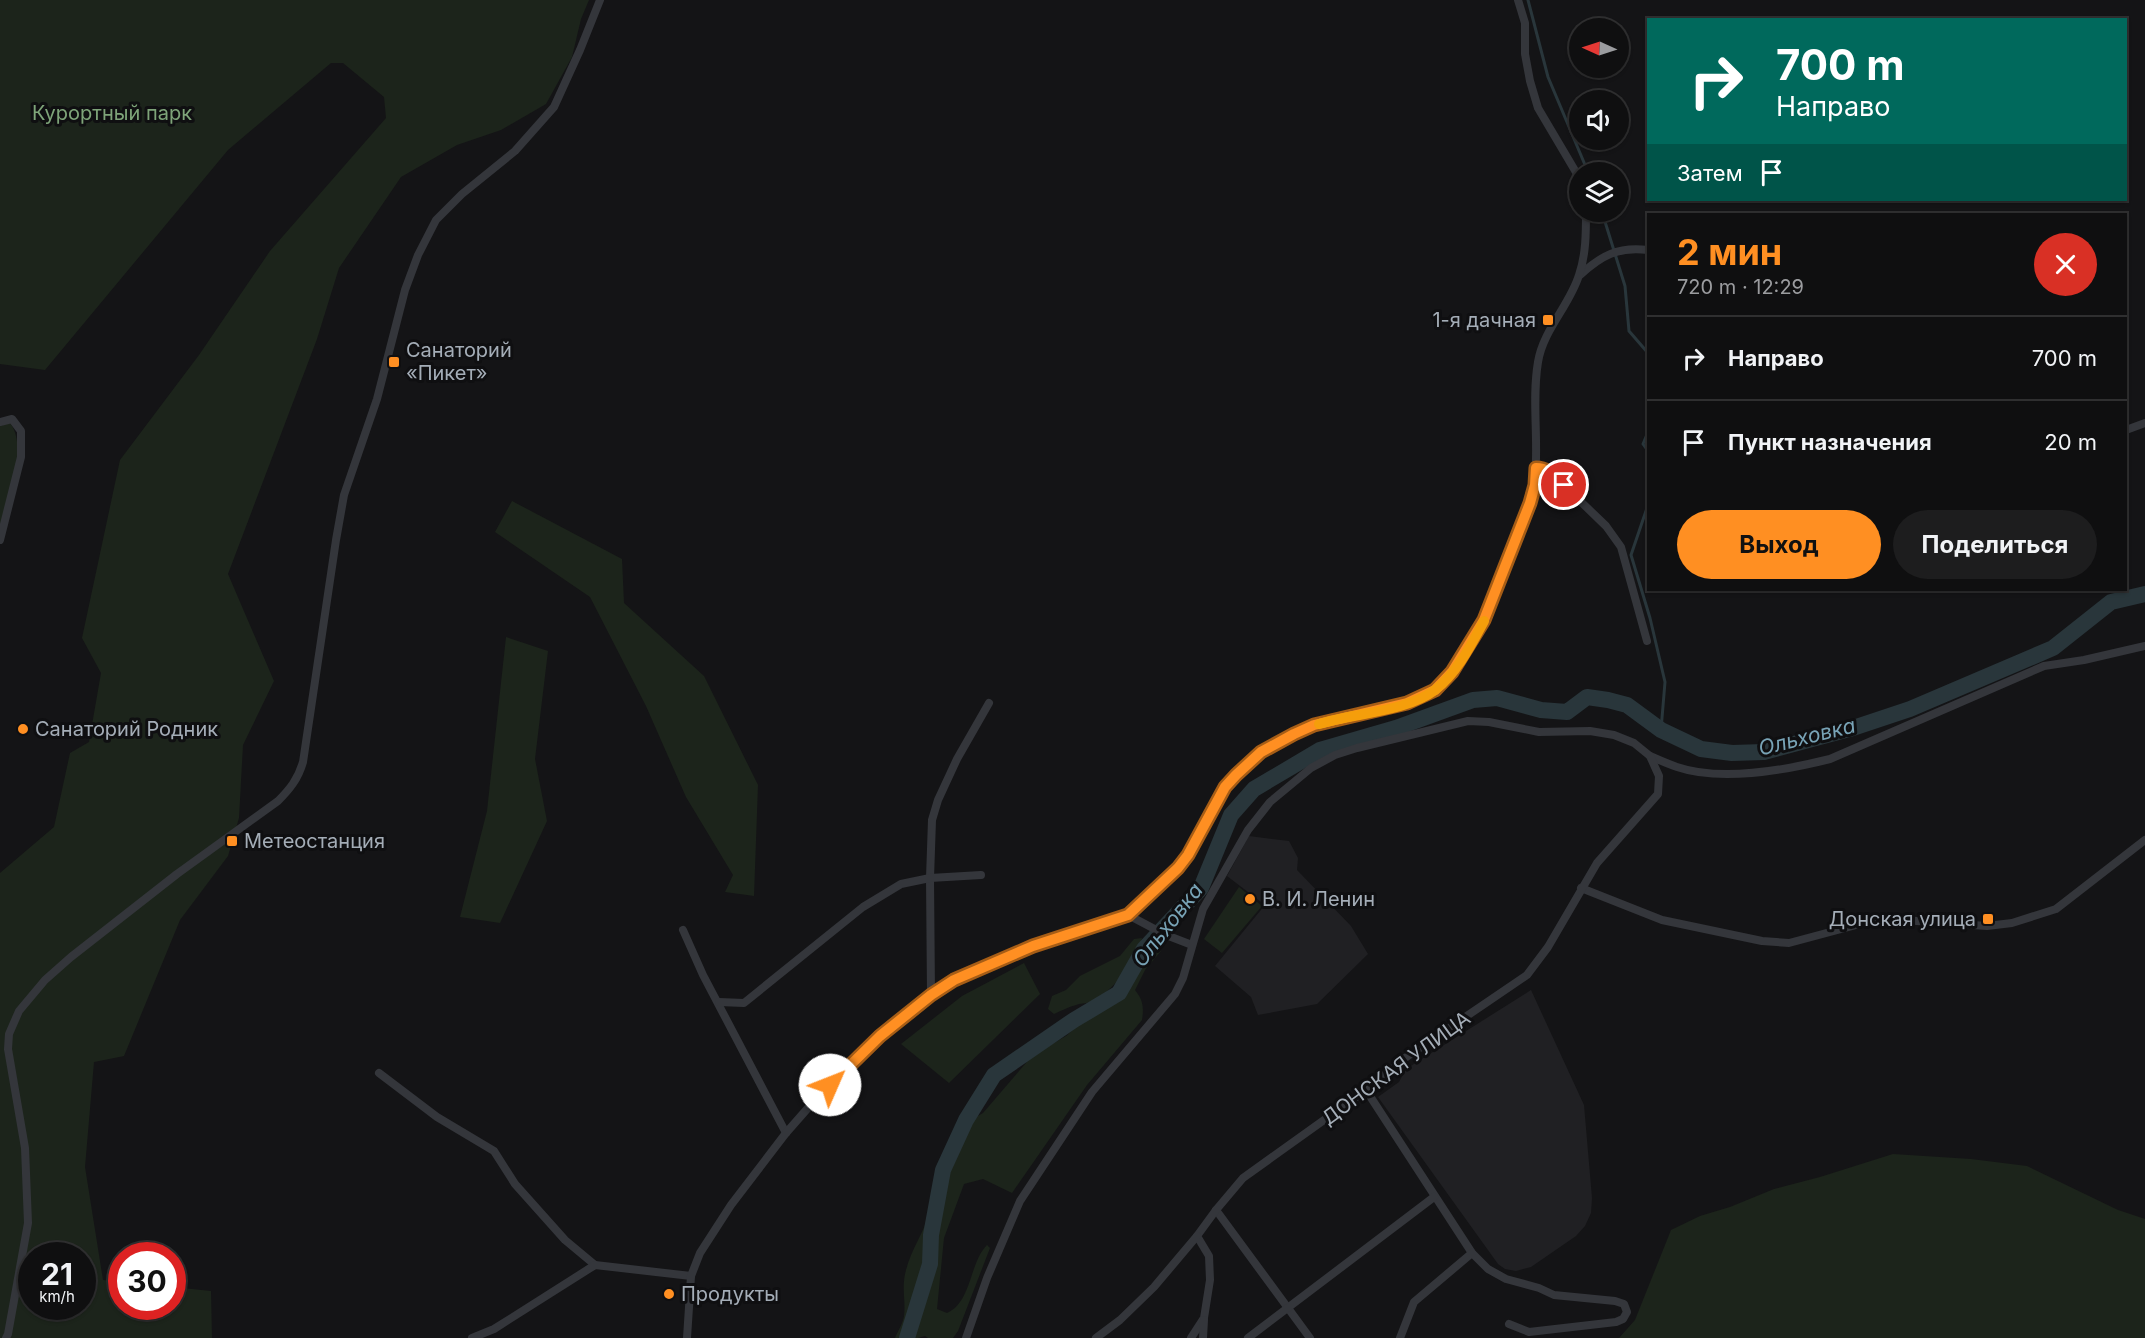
<!DOCTYPE html>
<html lang="ru">
<head>
<meta charset="utf-8">
<style>
	:root { --surface:#0f0f10; --page:#1d1d1e; --text:#f1f3f6; --muted:#9b9c9f; --line:#2f2f30; --accent:#ff8f22 }
	body { margin:0; font-family:Inter,sans-serif; background:var(--page); color:var(--text); height:100vh; display:flex; flex-direction:column; font-size:22px; white-space:nowrap }
	* { box-sizing:border-box; margin:0 }
	p { font-size:20px; color:var(--muted) }
	.icon { flex:none; width:33px; height:33px; fill:none; stroke:currentColor; stroke-width:2; stroke-linecap:round; stroke-linejoin:round }
	.map { position:relative; flex:1; overflow:hidden }
	.side { position:absolute; left:1647px; top:213px; width:480px; height:378px; display:flex; flex-direction:column; background:var(--surface); border-radius:0px; box-shadow:0 2px 4px #0004,0 0 0 2px var(--line) }
	.side>* { flex:none }
	.guide { position:absolute; left:1647px; top:18px; width:480px; height:183px; border-radius:0px; box-shadow:0 2px 4px #0004,0 0 0 2px var(--line); background:#00695c; color:#fff; overflow:hidden }
	.needle { width:39px; rotate:273deg }
	.fabs { position:absolute; left:1569px; top:18px; display:grid; gap:12px }
	.fabs a { display:grid; place-items:center; width:60px; height:60px; border-radius:50%; background:var(--surface); box-shadow:0 2px 4px #0004,0 0 0 2px var(--line); font-size:30px }
	.speed { position:absolute; left:18px; top:1242px; display:flex; gap:12px; font-size:30px; font-weight:700; text-align:center }
	.speed>* { display:grid; place-content:center; width:78px; height:78px; border-radius:50%; background:var(--surface); box-shadow:0 2px 4px #0004,0 0 0 2px var(--line); line-height:1 }
	.speed small { font-size:15px; font-weight:400 }
	.speed .limit { border:9px solid #d22; background:#fff; color:#111 }
	.pin { position:absolute; display:grid; place-items:center; width:51px; height:51px; color:#fff; margin:-26px; border:3px solid #fff; border-radius:50%; box-shadow:0 2px 6px #0007 }
	.me { position:absolute; width:66px; margin:-33px; rotate:46deg; stroke-linejoin:round; filter:drop-shadow(0 0 4px #0008) }
	.turn { display:flex; align-items:center; gap:21px; height:126px; padding:0 30px; font-size:27px }
	.turn .icon { width:78px; height:78px; stroke-width:2.5 }
	.turn b { display:block; font-size:42px; line-height:51px }
	.then { display:flex; align-items:center; height:57px; padding:0 30px; background:#0003; gap:12px; font-size:22px }
	.round { display:grid; place-items:center; flex:none; width:63px; height:63px; border-radius:32px; background:var(--page) }
	.overview { display:flex; align-items:center; justify-content:space-between; height:102px; padding:0 30px }
	h1 { font-size:36px; font-weight:700; line-height:45px; color:var(--accent) }
	.button { display:flex; gap:12px; margin-top:auto; padding:12px 30px }
	.button a { flex:1; height:69px; border-radius:36px; background:var(--accent); color:#111; font-size:24px; font-weight:700; line-height:69px; text-align:center }
	.button a+a { background:var(--page); color:var(--text) }
	ul { padding:0; list-style:none }
	li { display:flex; align-items:center; gap:18px; height:84px; padding:0 30px; border-top:2px solid var(--line) }
	li div { flex:1 }
	li b { display:block; font-size:22px }
	li em { font-style:normal }
	.map>svg:first-child { display:block }
	.built { fill:#202023 }
	.green { fill:#1c241b; fill-rule:evenodd }
	.lines { fill:none; stroke-linecap:round; stroke-linejoin:round }
	.stream { stroke:#29363b; stroke-width:3 }
	.river { stroke:#29363b; stroke-width:16 }
	.street { stroke:#34363b; stroke-width:8 }
	.route-casing { stroke:#a65d16; stroke-width:15 }
	.route { stroke:#ff8f22; stroke-width:10 }
	.slow { stroke:#f59e0b; stroke-width:10 }
	.poi-dot { fill:#ff8f22; stroke:#0f0f11; stroke-width:2 }
	.labels { text-anchor:middle; stroke-width:6; stroke-linejoin:round; paint-order:stroke }
	.park-label { font-size:20px; fill:#7ea479; stroke:#0f0f11 }
	.poi-label { font-size:20px; fill:#a4adb7; stroke:#0f0f11; text-anchor:start }
	.street-label { font-size:20px; fill:#a4adb7; stroke:#0f0f11 }
	.water-label { font-size:21px; font-style:italic; fill:#78a3b6; stroke:#0f0f11 }
</style>
</head>
<body>
<div class="map">
<svg width="2145" height="1338" viewBox="0 0 2145 1338">
	<rect width="100%" height="100%" fill="#141416"/>
	<g class="built">
		<path d="M1249 836 1289 841 1298 858 1297 870 1351 926 1368 954 1317 1004 1258 1015 1251 997 1215 966 1265 905 1227 876Z"/>
		<path d="M1531 990 1584 1105 1592 1198 1591 1213 1585 1226 1576 1236 1531 1267 1516 1271 1505 1269 1498 1264 1378 1097 1399 1082 1406 1069Z"/>
	</g>
	<g class="green">
		<path d="M0 0H589L581 19 572 57 546 104 501 130 457 145 401 177 339 268 317 339 228 574 274 681 243 745 239 818 228 856 180 920 124 1056 94 1062 85 1167 103 1280 121 1282 122 1306H172L173 1287 211 1291 212 1338H0V873L54 827 70 753 89 742 101 673 82 638 120 460 199 355 270 251 386 118 384 97 343 63H331L228 150 45 370 0 364ZM32 1256H82V1306H32Z"/>
		<path d="M10 423C29 448 7 499 0 528V426Z"/>
		<path d="M512 501 622 559 624 603 704 676 758 785 754 896 725 892 733 875 686 797 646 706 590 597 495 532Z"/>
		<path d="M506 637 548 651 535 759 547 821 500 923 460 917 487 811Z"/>
		<path d="M1239 887 1262 906 1222 953 1204 939Z"/>
		<path d="M1142 938C1137 959 1111 995 1090 1002 1085 1004 1080 1003 1076 1005 1068 1007 1061 1011 1054 1014L1048 1009 1052 996 1066 990 1080 976 1120 956 1134 939Z"/>
		<path d="M1154 945 1161 951 1145 970 1135 990C1143 1000 1144 1007 1142 1020L1087 1085 1012 1193 983 1179 964 1184 944 1238 937 1309 947 1313C972 1302 969 1263 987 1245L990 1248 958 1331 953 1338H928L925 1336 918 1338H895C898 1331 903 1323 904 1316 906 1300 901 1288 906 1270 911 1250 923 1234 929 1214L941 1206 948 1170 971 1120 983 1113 1032 1056 1066 1036 1082 1022 1118 1002Z"/>
		<path d="M1024 963 1040 994 949 1083 901 1044 962 996Z"/>
		<path d="M1893 1154 1971 1159 2027 1166 2118 1210 2145 1219V1338H1619L1635 1320 1671 1230 1700 1216 1730 1207 1774 1189 1820 1177Z"/>
	</g>
	<g class="lines">
		<g class="stream">
			<path d="M1528 0 1548 77 1588 172"/>
			<path d="M1602 212 1625 286 1629 331 1648 353"/>
			<path d="M1648 432 1643 444 1648 451"/>
			<path d="M1648 505 1631 555 1650 618 1665 682 1661 730"/>
		</g>
		<path class="river" d="M907 1338 930 1264 931 1235 943 1170 966 1120 994 1075 1074 1020 1119 993 1144 949 1201 888 1231 815 1254 789 1320 750 1396 728 1473 700 1497 698 1541 710 1567 712 1587 697 1608 700 1627 705 1661 730 1701 749 1732 753 1764 752 1853 728 1910 709 2053 648 2111 602 2145 594"/>
		<g class="street">
			<path d="M1518 0 1525 23V54L1530 81 1538 108 1580 179"/>
			<path d="M1580 275C1601 256 1618 246 1648 250"/>
			<path d="M0 422 12 419 21 431V457L0 540"/>
			<path d="M2126 430 2145 423"/>
			<path d="M1536 468H1543L1549 471 1606 526 1621 547 1647 641"/>
			<path d="M1650 756C1659 760 1668 764 1677 767 1721 782 1786 770 1830 759L2044 666 2084 660 2145 646"/>
			<path d="M1581 888 1662 920 1762 941 1789 943 1860 924 1903 920 1987 926 2012 923 2056 909 2145 840"/>
			<path d="M1128 915 1166 935 1192 945"/>
			<path d="M683 930 703 975 786 1133"/>
			<path d="M931 995 930 878 932 820 938 800 957 759 989 703"/>
			<path d="M719 1002 744 1003 863 907 901 884 930 878 981 875"/>
			<path d="M379 1073 437 1117 494 1151 515 1184 565 1240 595 1265"/>
			<path d="M1366 1090 1472 1253 1488 1269 1506 1279 1539 1288 1554 1295 1615 1301 1624 1304 1627 1312 1623 1319 1616 1322 1529 1332 1509 1324"/>
			<path d="M1216 1210 1310 1338"/>
			<path d="M6 1338 8 1334 28 1223 25 1148 8 1049 9 1034 19 1011 45 980 71 957 177 874 278 801C290 789 298 779 303 762L336 540 344 495 377 399 405 290 418 255 436 220 462 194 515 151 554 107 580 50 600 0"/>
			<path d="M472 1338 494 1329 595 1265 691 1276"/>
			<path d="M687 1338 691 1276 700 1253 731 1205 786 1133 815 1100 845 1070 881 1036 931 995 954 980 1033 946 1128 915 1178 868 1188 855 1225 787 1236 775 1261 752 1294 734 1314 725 1407 703 1435 690 1452 672 1484 620 1530 503C1543 456 1530 409 1538 362 1543 330 1570 305 1579 275 1586 255 1586 232 1586 212"/>
			<path d="M966 1338 987 1278 1020 1201 1092 1092 1175 994 1183 978 1203 909 1248 830 1270 802 1311 768 1335 755 1357 748 1468 721 1489 722 1539 732 1590 731 1614 735 1634 743 1650 756 1659 776 1658 794 1597 863 1548 947 1527 975 1405 1058 1366 1090 1243 1178 1216 1210 1197 1236 1209 1256 1210 1280 1204 1318 1191 1338"/>
			<path d="M1096 1338 1120 1320 1154 1287 1197 1236"/>
			<path d="M1203 1338 1204 1320"/>
			<path d="M1248 1338 1434 1197"/>
			<path d="M1400 1338 1414 1302 1472 1253"/>
		</g>
	</g>
	<g class="lines">
		<defs>
			<path id="route" d="M830 1085 880 1036 931 995 954 980 1033 946 1128 915 1178 868 1188 855 1225 787 1236 775 1261 752 1294 734 1314 725 1407 703 1435 690 1452 672 1484 620 1530 503 1535 485 1536 468C1549 468 1555 477 1564 485"/>
		</defs>
		<use href="#route" class="route-casing"/>
		<use href="#route" class="route"/>
		<path class="slow" d="M1319 724C1354 713 1406 712 1435 690 1457 673 1471 645 1484 621"/>
	</g>
	<g class="poi-dot">
		<rect x="1542" y="314" width="12" height="12" rx="3"/>
		<rect x="388" y="356" width="12" height="12" rx="3"/>
		<circle cx="23" cy="729" r="6"/>
		<rect x="226" y="835" width="12" height="12" rx="3"/>
		<circle cx="1250" cy="899" r="6"/>
		<rect x="1982" y="913" width="12" height="12" rx="3"/>
		<circle cx="669" cy="1294" r="6"/>
	</g>
	<g class="labels">
		<g class="park-label">
			<text x="112" y="120">Курортный парк</text>
		</g>
		<g class="poi-label">
			<text x="1536" y="327" text-anchor="end">1-я дачная</text>
			<text x="406" y="357">Санаторий<tspan x="406" dy="23">«Пикет»</tspan></text>
			<text x="35" y="736">Санаторий Родник</text>
			<text x="244" y="848">Метеостанция</text>
			<text x="1262" y="906">В. И. Ленин</text>
			<text x="1976" y="926" text-anchor="end">Донская улица</text>
			<text x="681" y="1301">Продукты</text>
		</g>
		<g class="street-label">
			<text transform="translate(1396 1068) rotate(-36)" y="7">ДОНСКАЯ УЛИЦА</text>
		</g>
		<g class="water-label">
			<text transform="translate(1807 737) rotate(-14)" y="7">Ольховка</text>
			<text transform="translate(1168 925) rotate(-52)" y="7">Ольховка</text>
		</g>
	</g>
</svg>
<div class="fabs">
<a><svg class="needle" viewBox="-14 -14 28 28"><path d="M0-13l5 13h-10z" fill="#e53935"/><path d="M0 13l5-13h-10z" fill="#9b9c9f"/></svg></a>
<a><svg class="icon" aria-label="sound" viewBox="0 0 24 24"><path d="M4 9h4l5-4v14l-5-4H4zM17 9q2 3 0 6"/></svg></a>
<a><svg class="icon" aria-label="layers" viewBox="0 0 24 24"><path d="M12 4l9 5-9 5-9-5zM3 14l9 5 9-5"/></svg></a>
</div>
<div class="speed"><div>21<small>km/h</small></div><div class="limit">30</div></div>
<div class="pin" style="left:1564px;top:485px;background:#d93025"><svg class="icon" aria-label="arrive" viewBox="0 0 24 24"><path d="M6 21V4h12l-3 4 3 4H6"/></svg></div>
<svg class="me" style="left:830px;top:1085px" viewBox="-20 -20 40 40"><circle r="19" fill="#fff"/><path d="M0-13L10 11 0 6-10 11z" fill="#ff8f22"/></svg>
<div class="guide">
<div class="turn"><svg class="icon" aria-label="right" viewBox="0 0 24 24"><path d="M7 20v-9h11M14 6l5 5-5 5"/></svg><div><b>700 m</b>Направо</div></div>
<div class="then">Затем<svg class="icon" aria-label="arrive" viewBox="0 0 24 24"><path d="M6 21V4h12l-3 4 3 4H6"/></svg></div>
</div>
<section class="side">
<div class="overview"><div><h1>2 мин</h1><p>720 m · 12:29</p></div><a class="round" style="background:#d93025;color:#fff"><svg class="icon" aria-label="close" viewBox="0 0 24 24"><path d="M6 6l12 12M18 6L6 18"/></svg></a></div>
<ul>
<li><svg class="icon" aria-label="right" viewBox="0 0 24 24"><path d="M7 20v-9h11M14 6l5 5-5 5"/></svg><div><b>Направо</b></div><em>700 m</em></li>
<li><svg class="icon" aria-label="arrive" viewBox="0 0 24 24"><path d="M6 21V4h12l-3 4 3 4H6"/></svg><div><b>Пункт назначения</b></div><em>20 m</em></li>
</ul>
<div class="button"><a>Выход</a><a>Поделиться</a></div>
</section>
</div>
</body>
</html>
